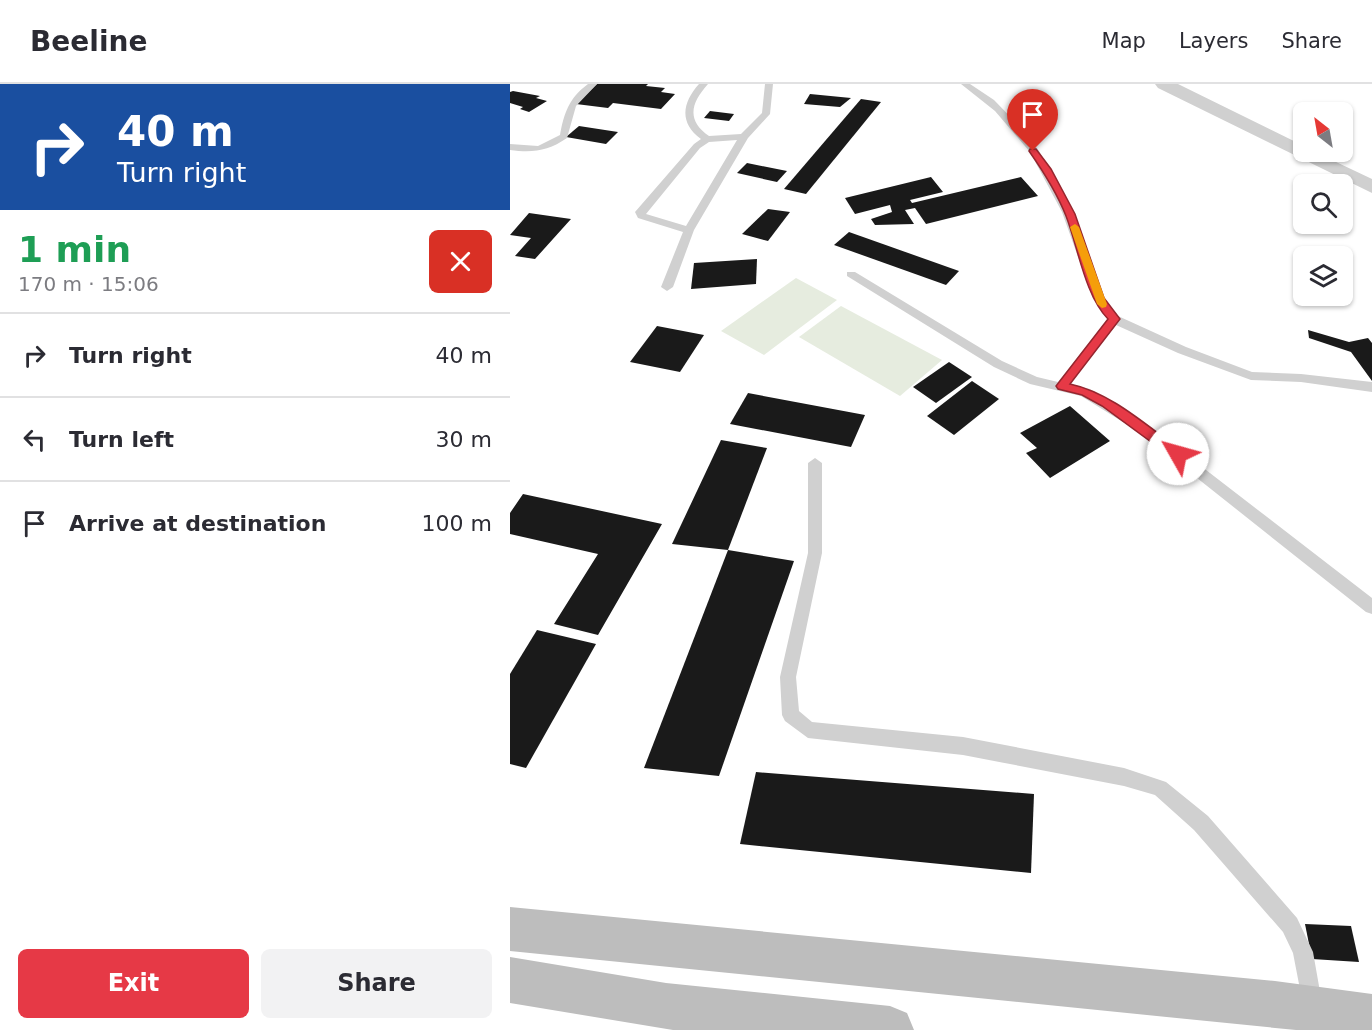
<!DOCTYPE html>
<html lang="en">
<head>
<meta charset="utf-8">
<style>
	:root { --surface:#fff; --page:#f2f2f3; --text:#2b2b33; --muted:#7c7c81; --line:#e1e1e2; --accent:#e63946 }
	body { margin:0; font-family:"DejaVu Sans",sans-serif; background:var(--page); color:var(--text); height:100vh; display:flex; flex-direction:column; font-size:22px; white-space:nowrap }
	* { box-sizing:border-box; margin:0 }
	p { font-size:20px; color:var(--muted) }
	.icon { flex:none; width:33px; height:33px; fill:none; stroke:currentColor; stroke-width:2; stroke-linecap:round; stroke-linejoin:round }
	.map { position:relative; flex:1; overflow:hidden }
	.panel { display:flex; flex-direction:column; background:var(--surface); width:510px }
	.panel>* { flex:none }
	.top-card { background:#1a4fa0; color:#fff; overflow:hidden }
	.needle { width:39px; rotate:329deg }
	.buttons { position:absolute; left:783px; top:18px; display:grid; gap:12px }
	.buttons a { display:grid; place-items:center; width:60px; height:60px; border-radius:9px; background:var(--surface); box-shadow:0 2px 4px #0004; font-size:30px }
	.pin { position:absolute; display:grid; place-items:center; width:51px; height:51px; color:#fff; margin:-62px -26px; border-radius:50% 50% 50% 0; rotate:-45deg; box-shadow:0 0 6px #0007 }
	.pin .icon { rotate:45deg }
	.me { position:absolute; width:66px; margin:-33px; rotate:308deg; stroke-linejoin:round; filter:drop-shadow(0 0 4px #0008) }
	.turn { display:flex; align-items:center; gap:21px; height:126px; padding:0 18px; font-size:27px }
	.turn .icon { width:78px; height:78px; stroke-width:2.5 }
	.turn b { display:block; font-size:42px; line-height:51px }
	.round { display:grid; place-items:center; flex:none; width:63px; height:63px; border-radius:9px; background:var(--page) }
	.summary { display:flex; align-items:center; justify-content:space-between; height:102px; padding:0 18px }
	h1 { font-size:36px; font-weight:700; line-height:45px; color:#1e9e55 }
	.cta { display:flex; gap:12px; margin-top:auto; padding:12px 18px }
	.cta a { flex:1; height:69px; border-radius:9px; background:var(--accent); color:#fff; font-size:24px; font-weight:700; line-height:69px; text-align:center }
	.cta a+a { background:var(--page); color:var(--text) }
	ul { padding:0; list-style:none }
	li { display:flex; align-items:center; gap:18px; height:84px; padding:0 18px; border-top:2px solid var(--line) }
	li div { flex:1 }
	li b { display:block; font-size:22px }
	li em { font-style:normal }
	header { display:flex; align-items:center; gap:36px; box-sizing:border-box; height:84px; padding:0 30px; background:var(--surface); border-bottom:2px solid var(--line) }
	header strong { font-size:28px }
	nav { display:flex; gap:33px; margin-inline-start:auto; font-size:21px }
	main { display:flex; flex:1; min-height:0 }
	.map>svg:first-child { display:block }
	.green { fill:#e6ecdf }
	.building { fill:#1a1a1a }
	.lines { fill:none; stroke-linecap:round; stroke-linejoin:round }
	.lane { fill:#d0d0d0; fill-rule:evenodd }
	.street { fill:#d0d0d0; fill-rule:evenodd }
	.secondary { fill:#bdbdbd; fill-rule:evenodd }
	.route { fill:#e63946; stroke:#96252e; stroke-width:1.5 }
	.slow { fill:#f59e0b }
</style>
</head>
<body>
<header>
<strong>Beeline</strong>
<nav><a>Map</a><a>Layers</a><a>Share</a></nav>
</header>
<main>
<section class="panel">
<div class="top-card">
<div class="turn"><svg class="icon" aria-label="right" viewBox="0 0 24 24"><path d="M7 20v-9h11M14 6l5 5-5 5"/></svg><div><b>40 m</b>Turn right</div></div>
</div>
<div class="summary"><div><h1>1 min</h1><p>170 m · 15:06</p></div><a class="round" style="background:#d93025;color:#fff"><svg class="icon" aria-label="close" viewBox="0 0 24 24"><path d="M6 6l12 12M18 6L6 18"/></svg></a></div>
<ul>
<li><svg class="icon" aria-label="right" viewBox="0 0 24 24"><path d="M7 20v-9h11M14 6l5 5-5 5"/></svg><div><b>Turn right</b></div><em>40 m</em></li>
<li><svg class="icon" aria-label="left" viewBox="0 0 24 24"><path d="M17 20v-9H6M10 6l-5 5 5 5"/></svg><div><b>Turn left</b></div><em>30 m</em></li>
<li><svg class="icon" aria-label="arrive" viewBox="0 0 24 24"><path d="M6 21V4h12l-3 4 3 4H6"/></svg><div><b>Arrive at destination</b></div><em>100 m</em></li>
</ul>
<div class="cta"><a>Exit</a><a>Share</a></div>
</section>
<div class="map">
<svg width="862" height="946" viewBox="0 0 862 946">
	<rect width="100%" height="100%" fill="#fff"/>
	<g class="green">
		<path d="M286 194 327 216 254 271 211 247Z"/>
		<path d="M331 222 432 276 390 312 289 253Z"/>
	</g>
	<g class="building">
		<path d="M87 0H138L136 2 155 4 151 8 165 10 151 25 103 19 98 24 66 20Z"/>
		<path d="M3 7 30 12 26 14 37 17 19 28 10 25 13 23 0 19V8Z"/>
		<path d="M300 10 341 14 330 23 294 20Z"/>
		<path d="M351 15 371 18 296 110 274 105Z"/>
		<path d="M200 27 224 30 219 37 194 34Z"/>
		<path d="M69 42 108 48 96 60 56 53Z"/>
		<path d="M237 79 277 87 267 98 227 89Z"/>
		<path d="M421 93 433 108 400 116 402 119 511 93 528 112 416 140 405 124 395 126 404 140 365 141 361 135 382 128 380 121 345 130 335 114Z"/>
		<path d="M258 125 280 128 258 157 232 150Z"/>
		<path d="M19 129 61 135 25 175 5 172 21 154 0 151Z"/>
		<path d="M339 148 449 187 436 201 324 161Z"/>
		<path d="M247 175 246 200 181 205 184 179Z"/>
		<path d="M147 242 194 251 170 288 120 278Z"/>
		<path d="M798 246 839 258 858 254 862 259V297L841 268 799 254Z"/>
		<path d="M439 278 462 293 426 319 403 303Z"/>
		<path d="M462 297 489 315 444 351 417 332Z"/>
		<path d="M238 309 355 331 341 363 220 340Z"/>
		<path d="M560 322 600 357 540 394 516 369 527 364 510 349Z"/>
		<path d="M211 356 257 364 218 466 162 460Z"/>
		<path d="M13 410 152 440 88 551 44 540 88 470 0 450V429Z"/>
		<path d="M218 466 284 477 209 692 134 684Z"/>
		<path d="M27 546 86 560 16 684 0 680V590Z"/>
		<path d="M246 688 524 710 521 789 230 760Z"/>
		<path d="M795 840 841 842 849 878 802 875Z"/>
	</g>
	<g class="lines">
		<g class="lane">
			<path d="M78 0H87L66 22 57 54C38 67 23 69 0 66V60L28 62 50 51C54 29 59 14 78 0Z"/>
			<path d="M189 0H198C181 19 176 36 199 52L231 50 252 29 255 0H263L260 30 238 54 184 146 163 203 157 207 151 203 173 148 128 134 125 128 184 60 191 55C169 39 172 19 189 0ZM227 56 176 142 136 130 190 64 199 58Z"/>
			<path d="M451 0H460L484 16 513 46 529 67 562 128 595 215 608 232 676 263 742 288 791 290 862 298V308L791 298 741 296 668 269 606 241 560 300 580 305 639 342 862 514V530L856 528 629 348 571 312 520 300 484 283 337 192V188H345L492 277 527 293 548 298 598 235 583 215 552 128 520 68 485 27Z"/>
			<path d="M305 374 312 379V469L286 593 289 627 302 638 453 653 614 684 656 698 698 732 787 834 803 868 812 919 808 926 801 930 794 926 783 869 773 848 684 746 645 711 614 702 453 671 298 654 275 637 272 631 270 593 298 469V379Z"/>
		</g>
		<path class="street" d="M645 0H668L794 62V68H805L862 95V109L648 4Z"/>
		<g class="secondary">
			<path d="M0 823 765 897 862 910V946H786L0 867Z"/>
			<path d="M0 873 156 899 380 922 397 929 404 946H163L0 919Z"/>
		</g>
	</g>
	<path class="route" d="M520 65H526L541 85 565 130 594 214 610 235 560 300C602 309 638 343 672 367L674 370 672 374H663L592 322 572 311 548 305 546 302 598 235C575 212 568 163 556 132 547 109 533 87 519 67Z"/>
	<path class="slow" d="M565 140 569 143 597 220 596 223 592 224 587 220 560 143Z"/>
</svg>
<div class="buttons">
<a><svg class="needle" viewBox="-14 -14 28 28"><path d="M0-13l5 13h-10z" fill="#e53935"/><path d="M0 13l5-13h-10z" fill="#7c7c81"/></svg></a>
<a><svg class="icon" aria-label="search" viewBox="0 0 24 24"><circle cx="10" cy="10" r="6"/><path d="M15 15l6 6"/></svg></a>
<a><svg class="icon" aria-label="layers" viewBox="0 0 24 24"><path d="M12 4l9 5-9 5-9-5zM3 14l9 5 9-5"/></svg></a>
</div>
<div class="pin" style="left:523px;top:67px;background:#d93025"><svg class="icon" aria-label="arrive" viewBox="0 0 24 24"><path d="M6 21V4h12l-3 4 3 4H6"/></svg></div>
<svg class="me" style="left:668px;top:370px" viewBox="-20 -20 40 40"><circle r="19" fill="#fff"/><path d="M0-13L10 11 0 6-10 11z" fill="#e63946"/></svg>
</div>
</main>
</body>
</html>
